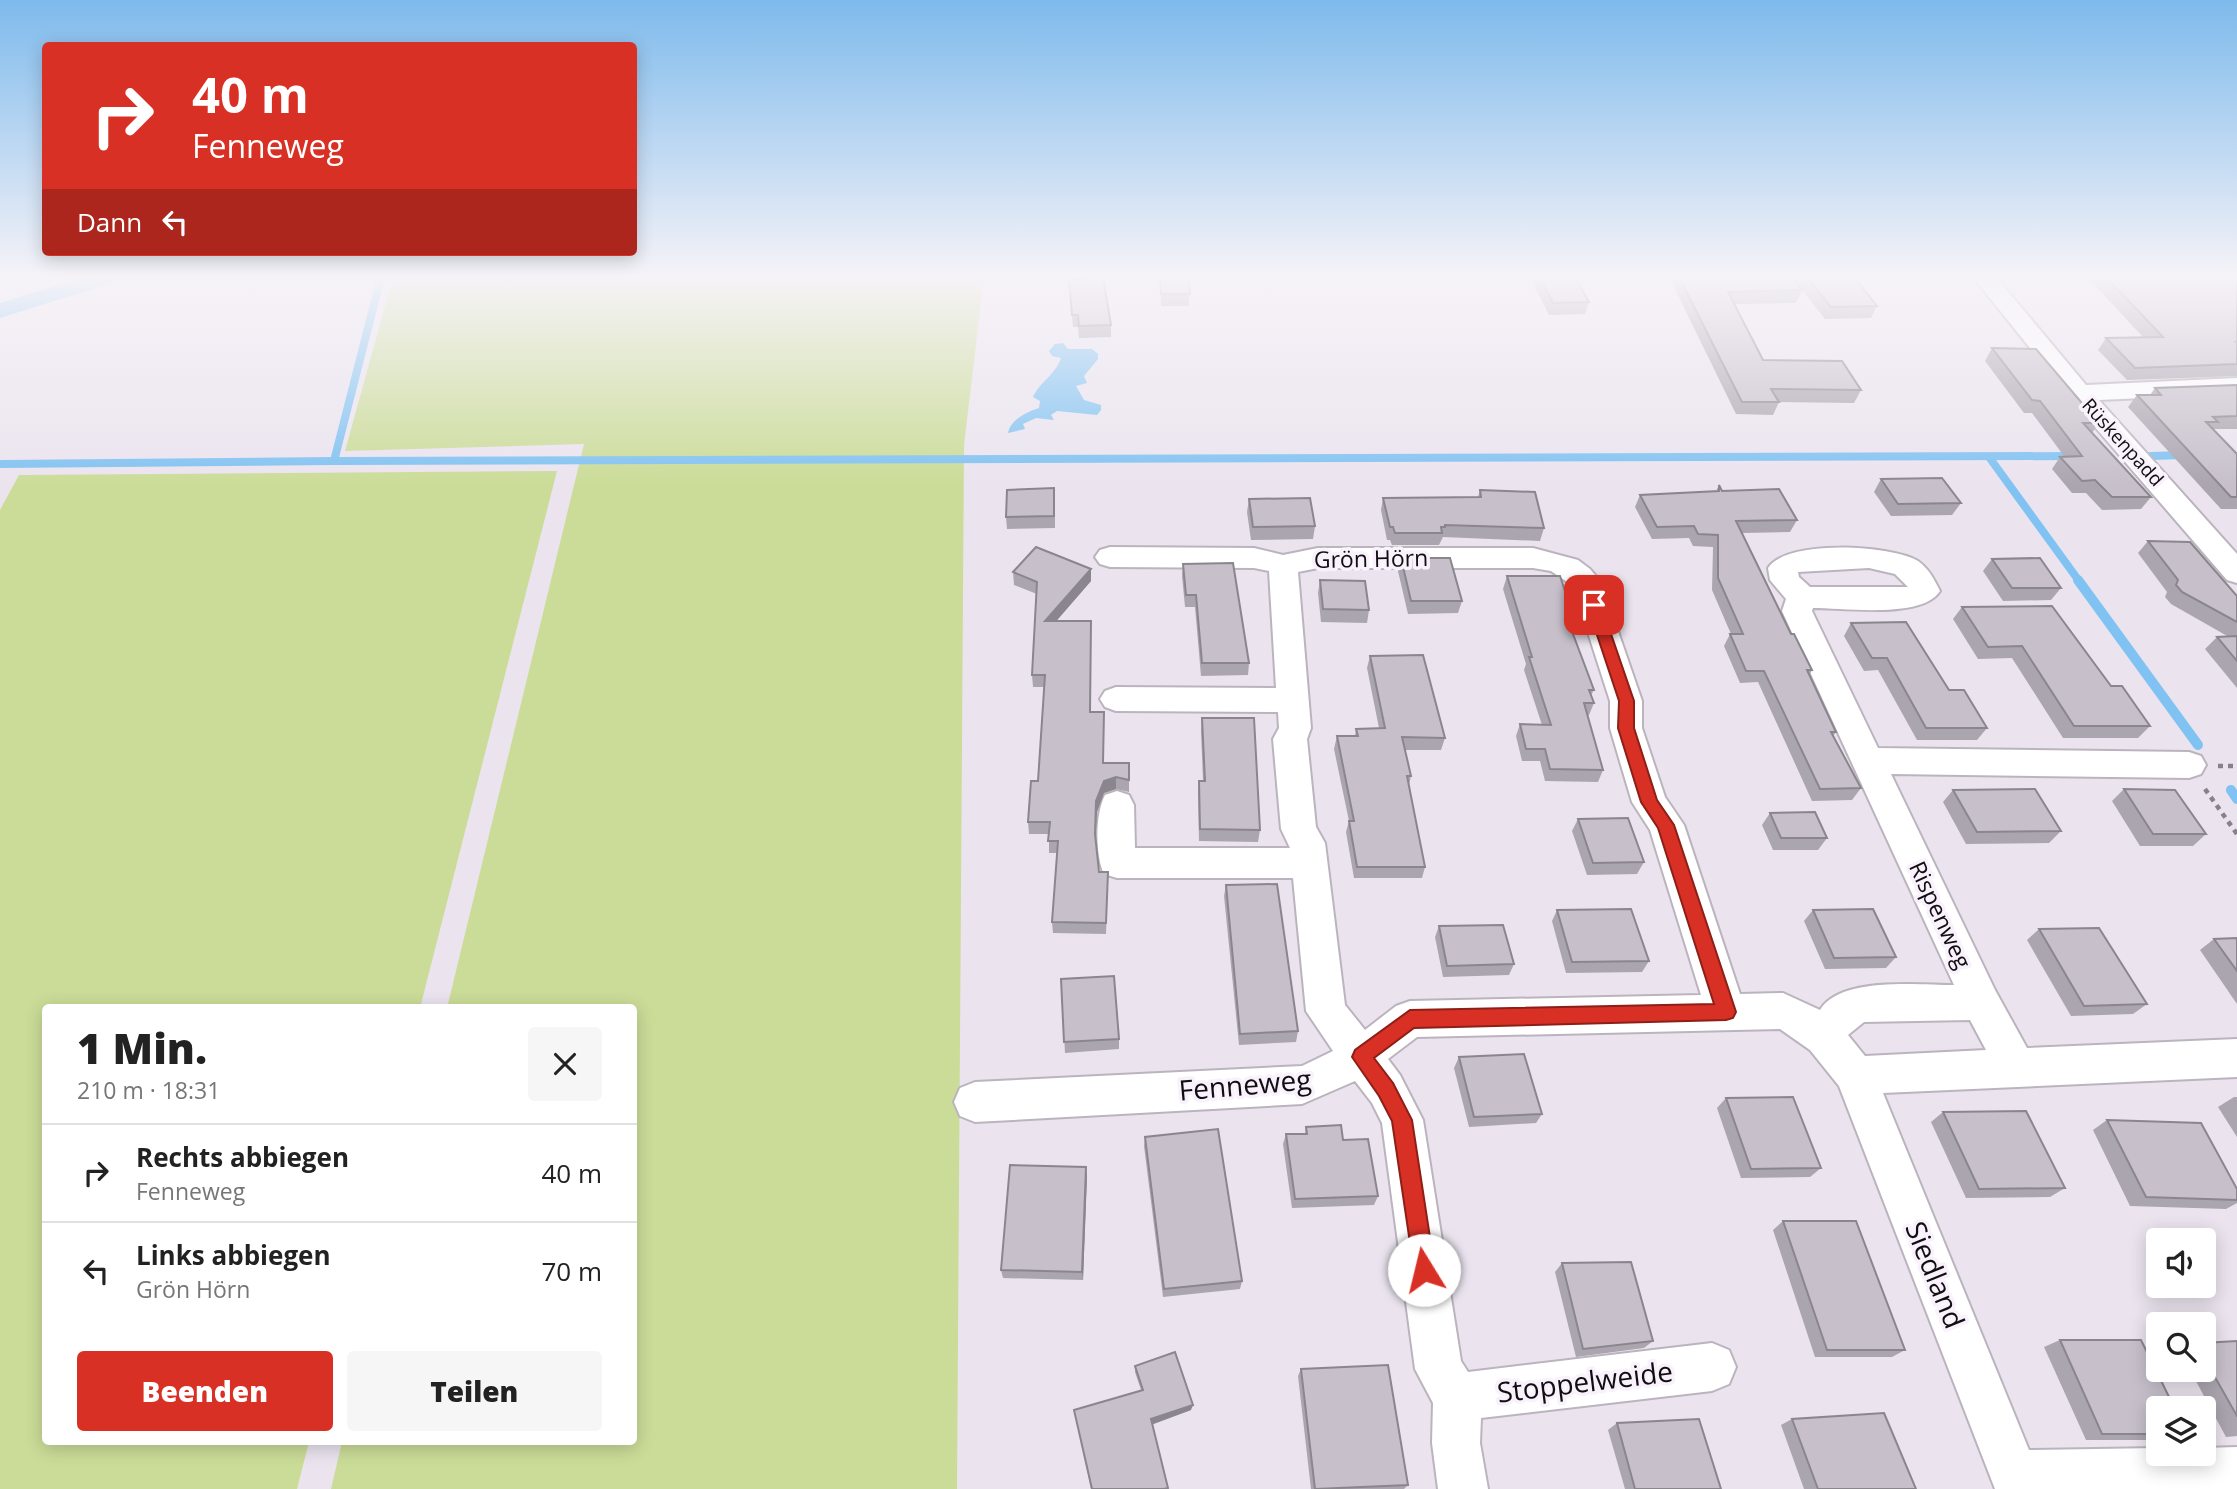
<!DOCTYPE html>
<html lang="de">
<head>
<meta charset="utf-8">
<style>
	:root { --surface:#fff; --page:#f6f6f6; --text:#222; --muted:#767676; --line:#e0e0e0; --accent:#d93025 }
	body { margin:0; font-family:"Open Sans",sans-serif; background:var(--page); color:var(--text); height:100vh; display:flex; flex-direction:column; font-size:26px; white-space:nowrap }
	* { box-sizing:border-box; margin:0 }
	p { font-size:23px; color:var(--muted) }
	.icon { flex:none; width:38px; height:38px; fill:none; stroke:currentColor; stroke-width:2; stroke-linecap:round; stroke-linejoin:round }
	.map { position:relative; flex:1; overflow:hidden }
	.side { position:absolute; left:42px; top:1004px; width:595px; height:441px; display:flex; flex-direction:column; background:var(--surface); border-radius:7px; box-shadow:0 4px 18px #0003 }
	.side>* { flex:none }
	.guide { position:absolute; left:42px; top:42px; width:595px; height:214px; border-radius:7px; box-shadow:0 4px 18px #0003; background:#d93025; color:#fff; overflow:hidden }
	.buttons { position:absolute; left:2146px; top:1228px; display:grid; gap:14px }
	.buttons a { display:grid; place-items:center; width:70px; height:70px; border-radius:7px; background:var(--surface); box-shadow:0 4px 18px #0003; font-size:35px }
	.pin { position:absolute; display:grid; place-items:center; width:60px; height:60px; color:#fff; margin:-30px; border-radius:14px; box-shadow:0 4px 10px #0006 }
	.me { position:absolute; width:77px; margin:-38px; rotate:351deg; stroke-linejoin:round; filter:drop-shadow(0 0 5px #0008) }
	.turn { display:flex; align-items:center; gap:24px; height:147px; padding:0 35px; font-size:32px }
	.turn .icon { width:91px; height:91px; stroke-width:2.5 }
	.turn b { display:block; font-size:49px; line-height:60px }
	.then { display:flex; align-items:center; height:66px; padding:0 35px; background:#0003; gap:14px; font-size:26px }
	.round { display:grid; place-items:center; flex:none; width:74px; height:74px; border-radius:7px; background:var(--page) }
	.head { display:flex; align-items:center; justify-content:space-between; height:119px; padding:0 35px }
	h1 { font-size:42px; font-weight:800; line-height:52px }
	.primary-button { display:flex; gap:14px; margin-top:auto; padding:14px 35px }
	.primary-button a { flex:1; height:80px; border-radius:7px; background:var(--accent); color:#fff; font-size:28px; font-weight:800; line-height:80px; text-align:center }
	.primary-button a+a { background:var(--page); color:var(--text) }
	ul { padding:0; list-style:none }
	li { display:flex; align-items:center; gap:21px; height:98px; padding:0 35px; border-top:2px solid var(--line) }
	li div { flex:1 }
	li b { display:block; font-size:26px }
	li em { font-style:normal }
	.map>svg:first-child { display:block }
	.green { fill:#cbdc98 }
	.water { fill:#80c2f1 }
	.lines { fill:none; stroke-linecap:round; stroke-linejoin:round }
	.stream-far1 { stroke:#80c2f1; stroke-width:8 }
	.stream { stroke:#80c2f1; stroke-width:10 }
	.canal { fill:#80c2f1; fill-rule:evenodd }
	.street-casing { stroke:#bbb4be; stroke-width:4 }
	.path { stroke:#878289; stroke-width:4.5; stroke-dasharray:5 5; stroke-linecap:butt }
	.street { fill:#fff; fill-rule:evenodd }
	.wall { fill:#aba5af }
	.shaded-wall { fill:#8b868e }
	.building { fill:#c7c0cb; stroke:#8b868e; stroke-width:2 }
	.route { fill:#d93025; stroke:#8d1f18; stroke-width:2 }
	.labels { text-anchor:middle; stroke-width:7; stroke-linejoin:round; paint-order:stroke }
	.far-street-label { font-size:19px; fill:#110e12; stroke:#f9f1fc }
	.street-label { font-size:23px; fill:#110e12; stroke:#f9f1fc }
	.near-street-label { font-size:28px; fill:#110e12; stroke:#f9f1fc }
</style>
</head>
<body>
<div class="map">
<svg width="2237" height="1489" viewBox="0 0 2237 1489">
	<rect width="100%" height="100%" fill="#ebe4ef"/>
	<g class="green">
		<path d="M393 277H984L964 445 957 1489H331L342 1442H634V1008H447L584 444 345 451Z"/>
		<path d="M557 471 420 1008H46V1442H309L297 1489H0V510L19 475Z"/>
	</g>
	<path class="water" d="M1063 343 1068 349H1092L1098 354V359L1084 376 1087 383 1076 386 1084 400 1101 405V410L1097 415 1057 411 1051 415 1054 420 1036 418 1023 424 1025 429 1008 433C1011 419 1027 412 1039 408L1040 401 1033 397C1041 380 1054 377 1061 358L1052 356 1049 351 1055 344Z"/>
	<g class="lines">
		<g class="stream-far1">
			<path d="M381 277 334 461 2077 456"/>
			<path d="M2151 456 2184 455"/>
			<path d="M1989 457 2079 581"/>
			<path d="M0 464 334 461"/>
		</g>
		<g class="stream">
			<path d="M2078 580 2198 745"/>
			<path d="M2231 790 2237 799"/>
		</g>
		<path class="canal" d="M84 277H118L115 282 0 318V303Z"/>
		<defs>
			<g id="street">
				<path d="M1973 277H1996L2086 385 2237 378V394L2099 400 2237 554V583L2227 580 2070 398Z"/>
				<path d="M1110 547 1254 548 1283 555 1318 548H1533L1578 560 1590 569 1601 582 1642 701V728L1665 797 1684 825 1740 994 1783 993 1820 1010C1840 976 1919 985 1954 985L1782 611 1786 599 1770 580 1768 568C1786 539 1891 545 1918 561 1929 569 1934 579 1940 591 1923 619 1844 608 1813 608L1812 611 1878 748 2189 752 2201 756 2206 765 2201 774 2189 778 1891 774 1995 990 2027 1048 2237 1039V1077L1883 1093 2029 1450 2158 1448V1454H2203V1448L2237 1447V1489H1995L1839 1086 1810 1050 1780 1029 1417 1037 1388 1059 1400 1075 1423 1120 1461 1361 1468 1372 1712 1343 1729 1350 1736 1367 1729 1384 1712 1391 1481 1418 1480 1443 1488 1489H1438L1432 1443 1433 1403 1415 1369 1382 1123 1372 1103 1355 1081 1302 1104 975 1122 960 1116 954 1102 960 1088 975 1082 1302 1066 1333 1051 1306 1011 1293 878H1117L1104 874C1095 855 1095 814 1105 795L1117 791 1129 795 1134 805 1135 848H1290L1281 829 1273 739 1279 728 1278 712 1116 711 1105 707 1100 699 1105 691 1116 687 1276 688 1269 571 1254 568 1110 567 1100 564 1095 557 1100 550ZM1318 568H1533L1551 571 1573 586 1610 701V728L1632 802 1650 830 1701 995 1410 1001 1396 1006 1365 1030 1345 1005 1325 843 1316 827 1307 739 1311 728 1298 572ZM1869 568 1895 574 1908 587H1810L1799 577 1798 572ZM1970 1020 1986 1050 1865 1056 1848 1035 1864 1022Z"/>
			</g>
		</defs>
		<use href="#street" class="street-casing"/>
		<g class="path">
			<path d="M2218 766H2237"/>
			<path d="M2205 789 2237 834"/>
		</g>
		<use href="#street" class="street"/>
	</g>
	<g class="wall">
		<path d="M1160 277H1189V306H1161Z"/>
		<path d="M1535 277H1575L1589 302 1585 314 1549 315 1533 283Z"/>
		<path d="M1670 277H1792L1794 279 1795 277H1854L1877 306 1871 318 1825 319 1795 281 1802 290 1796 303 1734 304 1763 360 1861 390 1854 403 1779 402 1773 415 1736 414 1670 279Z"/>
		<path d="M2087 277H2237V376L2127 380 2098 350 2106 338 2143 337Z"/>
		<path d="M1069 279 1111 325V337L1079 338 1078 327H1073Z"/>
		<path d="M1992 348 2099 423 2092 433 2151 497 2141 509 2102 510 2086 493H2072L2052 469 2060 457 2064 456 2032 413H2024L1985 361Z"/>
		<path d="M2237 385V429H2213L2237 454V509H2221L2128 407 2137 395H2150L2155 388Z"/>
		<path d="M1881 479 1961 503 1952 515 1891 516 1874 492Z"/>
		<path d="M1719 485 1722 491 1797 520 1790 532 1742 533 1791 634 1812 670 1809 676 1836 732 1833 736 1861 788 1852 800 1812 801 1758 682 1740 683 1724 646 1730 634H1731L1712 590 1713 547 1693 546 1689 538 1652 539 1635 507 1640 495 1716 491Z"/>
		<path d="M1480 490 1544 528 1540 541 1443 537 1439 545H1392L1390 540H1387L1381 510 1383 498 1478 497Z"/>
		<path d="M1249 499 1315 526 1313 539 1251 540 1247 512Z"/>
		<path d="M1055 501V528L1007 529 1006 517Z"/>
		<path d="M2148 541 2237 596V688L2205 649 2217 637H2229L2171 604 2165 597 2167 592 2138 553Z"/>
		<path d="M1401 558 1462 601 1458 613 1408 614 1398 571Z"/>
		<path d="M1992 559 2061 588 2051 600 2003 601 1983 571Z"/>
		<path d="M1183 564 1249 663 1248 675 1201 676 1195 607H1185L1182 576Z"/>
		<path d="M1091 569V581L1056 621 1090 712 1103 763H1129V792L1116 789 1104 793 1097 812 1095 839 1099 872 1108 883 1106 934 1053 933 1052 922 1057 853H1049V834H1029L1028 822 1038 781 1045 687H1033L1032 675 1037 594 1014 585 1013 572Z"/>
		<path d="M1507 576 1574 618 1570 628 1594 690 1591 695 1594 703 1589 715H1587L1603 770 1598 782 1545 781 1540 761H1522L1516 736 1520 724 1542 725 1524 670 1526 664 1503 589Z"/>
		<path d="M1320 580 1369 610 1367 623 1321 622 1318 593Z"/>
		<path d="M1962 607 2150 726 2138 738H2063L2012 658 1978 659 1953 619Z"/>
		<path d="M1851 623 1949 690 1987 728 1977 740H1917L1878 670 1864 671 1844 636Z"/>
		<path d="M1370 656 1445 738 1441 750H1405L1411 776 1409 785 1425 867 1422 878H1354L1346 832 1349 821 1334 749 1337 736H1355L1356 729 1379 728 1367 668Z"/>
		<path d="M1202 718 1260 830 1258 842 1199 841 1198 793 1199 781H1203L1201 730Z"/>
		<path d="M2124 789 2206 834 2193 846H2140L2112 801Z"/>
		<path d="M1953 790 2061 831 2049 843 1966 844 1943 802Z"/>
		<path d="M1770 813 1827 838 1818 850H1773L1762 825Z"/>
		<path d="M1578 819 1644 862 1637 874 1587 875 1572 831Z"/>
		<path d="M1226 885 1298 1031 1296 1042 1239 1045 1224 896Z"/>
		<path d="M1557 910 1649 961 1642 972 1566 973 1552 921Z"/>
		<path d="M1813 910 1896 957 1886 968 1825 969 1804 921Z"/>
		<path d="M1439 926 1514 964 1509 975 1443 977 1435 937Z"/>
		<path d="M2039 929 2147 1004 2133 1014 2071 1016 2027 940Z"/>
		<path d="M2237 938V1004L2200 950 2214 939Z"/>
		<path d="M1061 979 1119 1039V1049L1065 1053Z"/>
		<path d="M1459 1057 1542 1114 1536 1123 1469 1127 1454 1068Z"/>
		<path d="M2234 1097H2237V1137L2218 1107Z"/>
		<path d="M1726 1098 1821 1168 1810 1177 1741 1178 1717 1108Z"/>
		<path d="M1943 1112 2065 1188 2050 1197 1966 1198 1931 1122Z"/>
		<path d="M2107 1120 2237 1189V1203L2226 1209 2130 1206 2093 1130Z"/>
		<path d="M1306 1127 1378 1196 1374 1205 1292 1208 1283 1144 1286 1134H1305Z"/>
		<path d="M1145 1137 1242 1281 1240 1289 1163 1297 1144 1146Z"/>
		<path d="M1087 1176 1083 1280 1003 1278 1001 1270Z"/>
		<path d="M1783 1221 1905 1350 1892 1357H1815L1773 1230Z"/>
		<path d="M1562 1263 1653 1341 1644 1348 1576 1357 1555 1272Z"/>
		<path d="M2060 1340 2158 1409V1440H2086L2044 1347Z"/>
		<path d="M2237 1341V1436L2226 1437 2190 1370H2203V1343Z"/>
		<path d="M1135 1366 1191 1410 1152 1424 1168 1489H1091L1074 1410 1141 1390 1135 1372Z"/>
		<path d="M1301 1369 1408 1485 1404 1489H1311L1298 1376Z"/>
		<path d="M1792 1419 1916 1489H1804L1781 1425Z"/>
		<path d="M1617 1423 1721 1489H1625L1608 1430Z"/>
	</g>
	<g class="shaded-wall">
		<path d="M1091 569V581L1046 633 1045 621Z"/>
		<path d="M1116 777V789L1104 793 1097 812 1095 846 1096 801 1104 781Z"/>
		<path d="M1086 1167 1087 1176 1083 1280 1082 1272Z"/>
		<path d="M1193 1405 1191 1410 1151 1425V1419Z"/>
	</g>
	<g class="building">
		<path d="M1103 277 1111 325 1079 326 1078 315H1072L1069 279Z"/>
		<path d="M1160 277H1189L1190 294H1161Z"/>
		<path d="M1539 277H1575L1589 302 1553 303Z"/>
		<path d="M1679 277H1792L1802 290 1728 292 1763 360 1842 361 1861 390 1771 389 1779 402H1742Z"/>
		<path d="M1807 277H1854L1877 306 1831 307Z"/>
		<path d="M2106 277H2237V342H2236L2237 343V364L2135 368 2106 338 2163 337Z"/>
		<path d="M1992 348 2036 349 2099 423H2083L2151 497H2112L2095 480 2082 481 2060 457 2082 456 2040 401 2032 400Z"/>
		<path d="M2237 385V416L2213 417 2218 422H2206L2237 454V497H2231L2137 395H2161L2155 388Z"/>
		<path d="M1942 478 1961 503 1898 504 1881 479Z"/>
		<path d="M1719 485 1722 491 1779 489 1797 520 1736 521 1791 634H1794L1812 670H1807L1836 732H1831L1861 788 1820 789 1764 671H1746L1730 634H1743L1718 578V535L1698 534 1694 526 1657 527 1640 495 1719 491Z"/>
		<path d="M1054 488V516L1006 517 1007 490Z"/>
		<path d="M1480 490 1535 492 1544 528 1445 525V527H1441L1442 533H1395L1393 527H1390L1383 498 1481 497Z"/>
		<path d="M1310 498 1315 526 1253 527 1249 499Z"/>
		<path d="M2148 541 2190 542 2237 596V622L2182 592 2176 585 2178 580Z"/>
		<path d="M1036 547 1091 569 1045 621H1091L1090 712H1104L1103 763H1129V780L1116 777 1104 781 1096 801 1095 834 1099 872H1108L1106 923 1052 922 1058 841H1048L1050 822H1028L1031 781H1038L1045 675H1032L1037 582 1013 572Z"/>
		<path d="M1401 558H1450L1462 601H1411Z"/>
		<path d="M2040 558 2061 588H2012L1992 559Z"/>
		<path d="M1233 563 1249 663H1202L1196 595H1186L1183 564Z"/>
		<path d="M1507 576H1560L1574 618H1567L1594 690H1589L1594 703H1584L1603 770 1550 769 1545 749H1526L1520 724 1551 725 1529 657H1532Z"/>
		<path d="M1320 580 1365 581 1369 610 1323 609Z"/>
		<path d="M2052 606 2111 686H2122L2150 726H2074L2022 646 1988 647 1962 607Z"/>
		<path d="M1906 622 1949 690H1964L1987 728H1926L1887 658H1872L1851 623Z"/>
		<path d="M2237 636V661L2217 637Z"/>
		<path d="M1423 655 1445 738 1402 737 1411 776H1407L1425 867H1357L1349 821H1354L1337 736H1358L1356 729 1385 728 1370 656Z"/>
		<path d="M1202 718H1254L1260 830 1200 829 1199 781H1205Z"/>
		<path d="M2035 789 2061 831 1977 832 1953 790Z"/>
		<path d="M2124 789 2175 790 2206 834H2153Z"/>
		<path d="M1815 812 1827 838H1781L1770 813Z"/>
		<path d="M1628 818 1644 862 1593 863 1578 819Z"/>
		<path d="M1277 884 1298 1031 1240 1034 1226 885Z"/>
		<path d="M1631 909 1649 961 1572 962 1557 910Z"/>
		<path d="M1873 909 1896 957 1834 958 1813 910Z"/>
		<path d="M1503 925 1514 964 1447 966 1439 926Z"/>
		<path d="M2099 928 2147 1004 2084 1006 2039 929Z"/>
		<path d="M2237 938V971L2214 939Z"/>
		<path d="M1114 976 1119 1039 1064 1042 1061 979Z"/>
		<path d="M1524 1054 1542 1114 1474 1117 1459 1057Z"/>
		<path d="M1793 1097 1821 1168 1751 1169 1726 1098Z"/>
		<path d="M2026 1111 2065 1188 1979 1189 1943 1112Z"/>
		<path d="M2107 1120 2201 1123 2237 1189V1200L2146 1197Z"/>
		<path d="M1341 1125 1343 1140 1368 1139 1378 1196 1295 1199 1286 1134H1307L1306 1127Z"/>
		<path d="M1218 1129 1242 1281 1164 1289 1145 1137Z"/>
		<path d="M1010 1165 1086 1167 1082 1272 1001 1270Z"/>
		<path d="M1783 1221H1856L1905 1350H1827Z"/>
		<path d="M1631 1262 1653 1341 1583 1349 1562 1263Z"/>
		<path d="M2060 1340H2141L2175 1409H2158V1434H2102Z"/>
		<path d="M2237 1341V1416L2203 1356V1343Z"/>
		<path d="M1175 1352 1193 1405 1151 1419 1168 1488 1164 1489H1092L1074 1410 1143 1390 1135 1366Z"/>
		<path d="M1388 1365 1408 1485 1315 1489 1301 1369Z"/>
		<path d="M1884 1413 1916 1489H1818L1792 1419Z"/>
		<path d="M1699 1419 1721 1489H1635L1617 1423Z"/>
	</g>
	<linearGradient id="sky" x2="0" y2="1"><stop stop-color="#7ebaec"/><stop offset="0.57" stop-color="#f6f3f8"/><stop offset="1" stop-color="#f6f3f8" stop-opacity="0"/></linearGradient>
	<rect width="2237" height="485" fill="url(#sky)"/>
	<path class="route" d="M1594 600 1601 605 1634 701V728L1657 800 1674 825 1736 1012 1733 1018 1726 1020 1414 1028 1374 1058 1393 1083 1412 1120 1435 1270 1432 1277 1424 1280 1417 1277 1414 1270 1392 1121 1379 1096 1352 1057 1355 1050 1410 1010 1714 1004 1658 828 1641 802 1618 728 1619 701 1587 605Z"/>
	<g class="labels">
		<g class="far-street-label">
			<text transform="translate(2123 442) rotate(48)" y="7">Rüskenpadd</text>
		</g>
		<g class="street-label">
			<text transform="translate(1371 559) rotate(-1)" y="8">Grön Hörn</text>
			<text transform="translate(1940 915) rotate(65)" y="8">Rispenweg</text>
		</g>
		<g class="near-street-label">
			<text transform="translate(1245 1085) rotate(-5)" y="10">Fenneweg</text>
			<text transform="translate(1935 1275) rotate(68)" y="10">Siedland</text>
			<text transform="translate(1585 1382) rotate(-7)" y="10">Stoppelweide</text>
		</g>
	</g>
</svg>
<div class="buttons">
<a><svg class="icon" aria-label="sound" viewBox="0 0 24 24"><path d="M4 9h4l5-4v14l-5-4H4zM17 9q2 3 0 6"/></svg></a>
<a><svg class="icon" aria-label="search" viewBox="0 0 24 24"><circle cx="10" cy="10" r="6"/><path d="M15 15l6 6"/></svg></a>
<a><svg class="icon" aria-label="layers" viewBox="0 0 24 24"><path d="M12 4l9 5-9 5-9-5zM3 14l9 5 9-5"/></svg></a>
</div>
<div class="pin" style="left:1594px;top:605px;background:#d93025"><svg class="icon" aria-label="arrive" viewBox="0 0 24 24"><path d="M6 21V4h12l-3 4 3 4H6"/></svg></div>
<svg class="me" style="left:1424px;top:1270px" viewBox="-20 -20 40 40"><circle r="19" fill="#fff"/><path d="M0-13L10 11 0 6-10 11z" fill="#d93025"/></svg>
<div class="guide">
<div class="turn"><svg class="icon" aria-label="right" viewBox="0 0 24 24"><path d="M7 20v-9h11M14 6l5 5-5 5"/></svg><div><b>40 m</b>Fenneweg</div></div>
<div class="then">Dann<svg class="icon" aria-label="left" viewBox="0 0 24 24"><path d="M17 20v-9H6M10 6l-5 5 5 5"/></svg></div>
</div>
<section class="side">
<div class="head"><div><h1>1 Min.</h1><p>210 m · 18:31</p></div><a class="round"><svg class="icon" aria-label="close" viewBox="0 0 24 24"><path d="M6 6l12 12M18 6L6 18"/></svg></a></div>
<ul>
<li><svg class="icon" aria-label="right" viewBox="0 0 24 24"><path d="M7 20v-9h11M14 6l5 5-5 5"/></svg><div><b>Rechts abbiegen</b><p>Fenneweg</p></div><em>40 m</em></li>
<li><svg class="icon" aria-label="left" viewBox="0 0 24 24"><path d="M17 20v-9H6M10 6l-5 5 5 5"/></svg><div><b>Links abbiegen</b><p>Grön Hörn</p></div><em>70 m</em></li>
</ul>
<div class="primary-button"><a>Beenden</a><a>Teilen</a></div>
</section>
</div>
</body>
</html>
